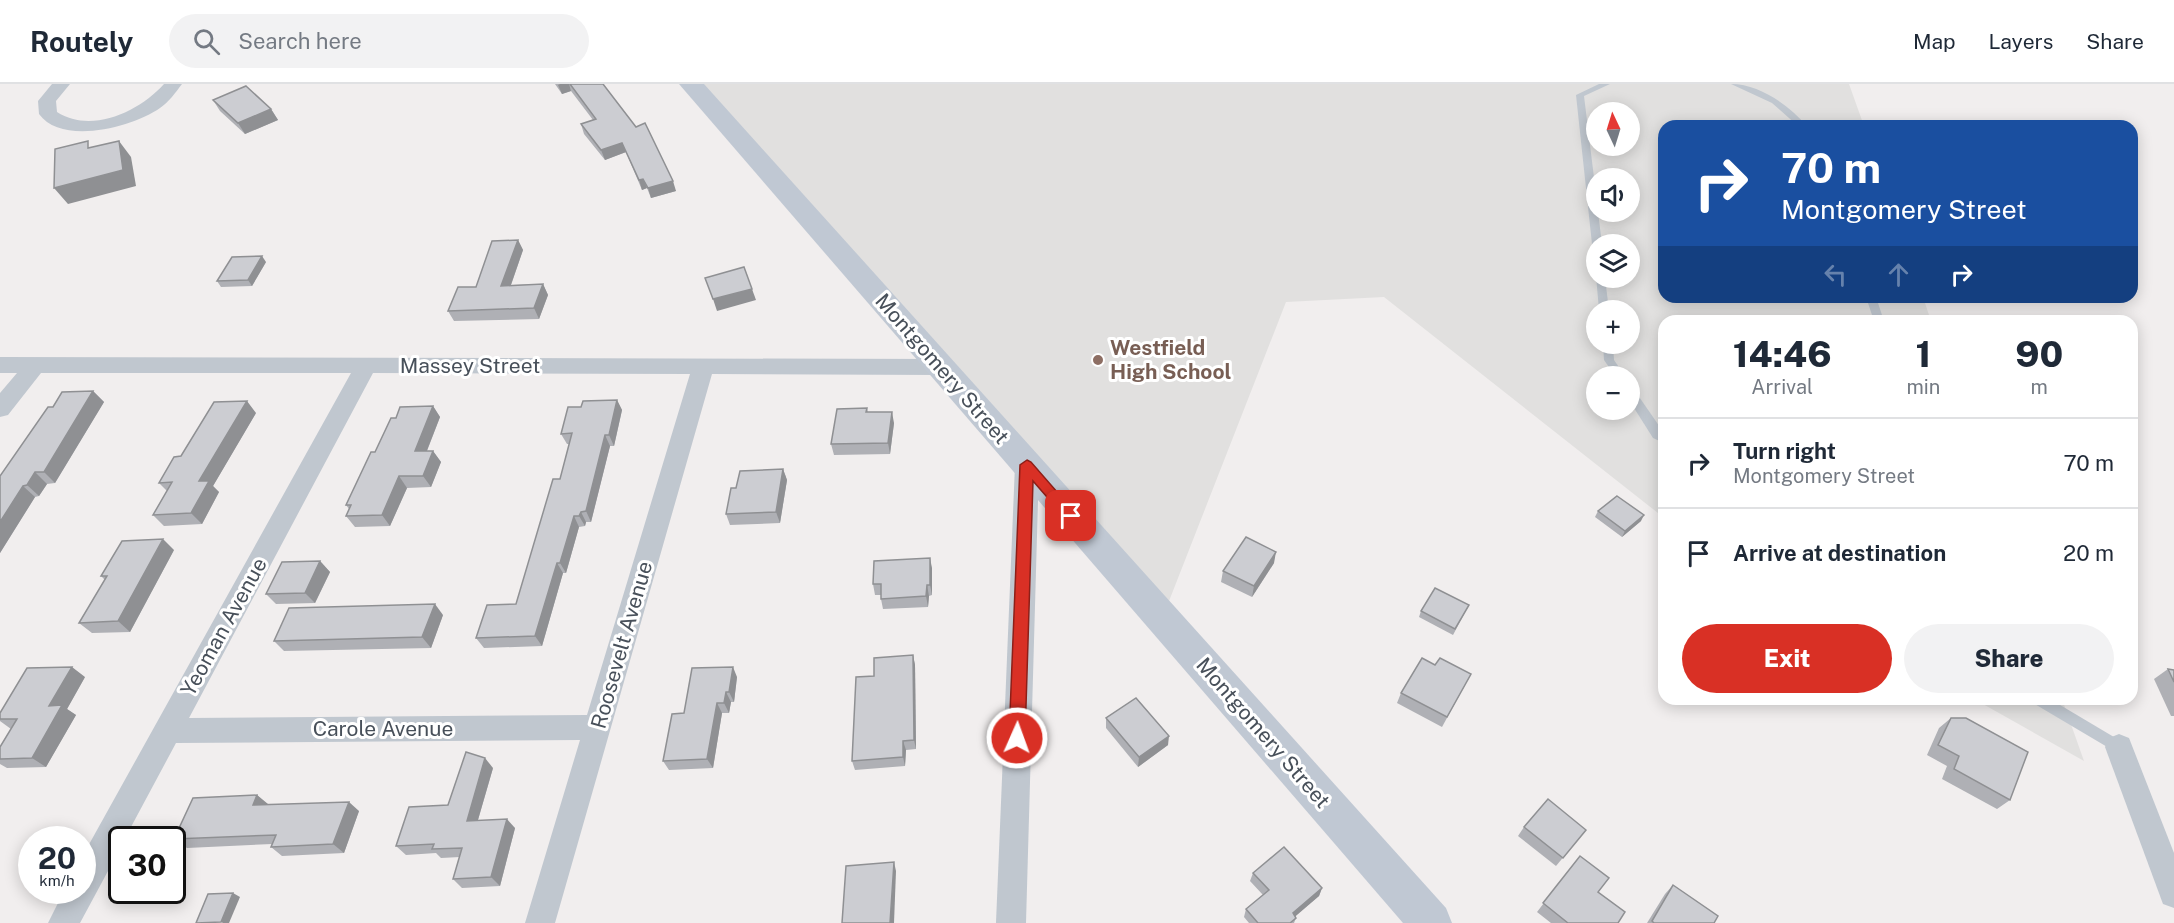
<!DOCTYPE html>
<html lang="en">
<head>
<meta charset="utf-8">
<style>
	:root { --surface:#fff; --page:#f2f2f3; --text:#1f2937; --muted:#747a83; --line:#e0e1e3; --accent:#d93025 }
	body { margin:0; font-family:"Public Sans",sans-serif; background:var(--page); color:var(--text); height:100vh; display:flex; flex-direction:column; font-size:22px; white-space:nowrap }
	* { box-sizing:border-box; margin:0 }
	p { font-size:20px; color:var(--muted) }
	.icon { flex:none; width:33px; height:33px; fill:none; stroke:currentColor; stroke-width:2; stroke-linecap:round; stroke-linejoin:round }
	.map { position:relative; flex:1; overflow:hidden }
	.panel { position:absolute; left:1658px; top:231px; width:480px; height:390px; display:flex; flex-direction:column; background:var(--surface); border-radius:18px; box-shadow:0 3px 15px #0003 }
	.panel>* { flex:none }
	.guide { position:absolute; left:1658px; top:36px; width:480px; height:183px; border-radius:18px; box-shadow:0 3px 15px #0003; background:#1a4fa0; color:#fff; overflow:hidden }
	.needle { width:39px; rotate:356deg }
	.tools { position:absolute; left:1586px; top:18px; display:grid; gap:12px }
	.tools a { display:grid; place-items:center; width:54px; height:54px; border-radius:50%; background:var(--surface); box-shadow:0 3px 15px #0003; font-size:30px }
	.speed { position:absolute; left:18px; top:742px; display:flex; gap:12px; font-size:30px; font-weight:700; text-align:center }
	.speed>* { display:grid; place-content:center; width:78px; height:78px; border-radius:50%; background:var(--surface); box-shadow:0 3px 15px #0003; line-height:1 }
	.speed small { font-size:15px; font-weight:400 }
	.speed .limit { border:3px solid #111; border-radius:9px; background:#fff; color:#111 }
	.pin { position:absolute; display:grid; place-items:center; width:51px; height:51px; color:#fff; margin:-26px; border-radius:12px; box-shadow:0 3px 9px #0006 }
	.me { position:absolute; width:66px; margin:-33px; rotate:2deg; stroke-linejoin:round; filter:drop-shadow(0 0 4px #0008) }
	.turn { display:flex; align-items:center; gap:21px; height:126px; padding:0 24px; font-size:27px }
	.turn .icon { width:78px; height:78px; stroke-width:2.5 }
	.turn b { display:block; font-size:42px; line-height:51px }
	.lanes { display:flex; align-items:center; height:57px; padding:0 24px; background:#0003; justify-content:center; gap:30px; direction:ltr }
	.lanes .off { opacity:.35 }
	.eta { display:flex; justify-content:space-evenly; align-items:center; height:102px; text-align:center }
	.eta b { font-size:36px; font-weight:800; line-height:42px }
	.cta { display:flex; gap:12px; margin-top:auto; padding:12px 24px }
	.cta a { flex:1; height:69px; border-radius:36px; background:var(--accent); color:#fff; font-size:24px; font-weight:800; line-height:69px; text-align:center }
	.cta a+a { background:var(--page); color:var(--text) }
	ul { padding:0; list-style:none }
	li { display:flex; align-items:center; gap:18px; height:90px; padding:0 24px; border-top:2px solid var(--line) }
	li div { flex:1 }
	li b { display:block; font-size:22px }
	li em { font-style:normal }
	header { display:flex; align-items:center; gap:36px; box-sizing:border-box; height:84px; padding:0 30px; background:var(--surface); border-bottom:2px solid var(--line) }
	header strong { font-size:28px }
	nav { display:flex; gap:33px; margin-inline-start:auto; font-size:21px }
	.search { width:420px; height:54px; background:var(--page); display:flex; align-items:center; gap:15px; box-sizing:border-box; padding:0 21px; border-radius:33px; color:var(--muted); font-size:22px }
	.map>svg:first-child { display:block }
	.education { fill:#e1e0df; fill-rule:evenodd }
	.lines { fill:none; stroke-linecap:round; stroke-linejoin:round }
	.lane { fill:#c0c7cf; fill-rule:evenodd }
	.street { fill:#c0c7cf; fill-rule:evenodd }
	.secondary { fill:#c0c8d3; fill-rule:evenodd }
	.wall { fill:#afb0b5 }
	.shaded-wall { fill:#8f9093 }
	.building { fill:#cccdd2; stroke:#8f9093; stroke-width:1.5 }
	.route { fill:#d93025; stroke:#8d1f18; stroke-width:1.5 }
	.education-dot { fill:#8d6e63; stroke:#fff; stroke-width:2 }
	.labels { text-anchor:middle; stroke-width:6; stroke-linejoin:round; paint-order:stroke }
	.education-label { font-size:21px; font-weight:bold; fill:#785e54; stroke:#fff; text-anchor:start }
	.street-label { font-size:21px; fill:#48505a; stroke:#fff }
</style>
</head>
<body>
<header>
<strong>Routely</strong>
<div class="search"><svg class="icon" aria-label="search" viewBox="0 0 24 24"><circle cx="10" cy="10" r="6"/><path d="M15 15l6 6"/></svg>Search here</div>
<nav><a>Map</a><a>Layers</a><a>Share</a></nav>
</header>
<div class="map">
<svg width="2174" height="839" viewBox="0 0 2174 839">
	<rect width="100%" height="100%" fill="#f1eeee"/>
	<g class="education">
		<path d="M691 0H1849L1864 42H1664V213H1923L1931 237H1664L1663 433 1384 213 1286 218 1162 535ZM1596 28H1629V62H1596ZM1596 94H1629V128H1596ZM1596 160H1629V194H1596ZM1596 226H1629V260H1596ZM1596 292H1629V326H1596Z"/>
		<path d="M1974 615H2062L2084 677Z"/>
	</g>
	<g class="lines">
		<g class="lane">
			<path d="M1599 0H1610L1584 12 1596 110V128H1598L1602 160H1596V163L1592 160 1576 11Z"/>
			<path d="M1731 0C1760 0 1788 21 1807 42H1798L1772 19Z"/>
			<path d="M1596 192 1605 194 1609 226H1599Z"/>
			<path d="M1866 213H1876L1884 237H1874Z"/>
			<path d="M1603 260H1613L1614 276 1625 292H1615L1604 276Z"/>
			<path d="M1629 303 1633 304 1664 349V359L1653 354 1629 316Z"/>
			<path d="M2031 615H2050L2124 659 2126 663 2124 667 2119 669 2114 667 2033 619Z"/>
		</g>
		<g class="street">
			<path d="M52 0H70L56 17 57 28C91 50 139 28 164 0H182C176 8 168 19 160 24 133 43 62 62 39 30L38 17Z"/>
			<path d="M0 273 940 275 948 278 951 283 948 288 940 291 712 290 555 839H525L580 656 176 659 124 756H122V761L80 839H48L64 807H82V773L351 289H41L8 331 0 333V309L17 289H0ZM373 289 690 290 587 631 189 634Z"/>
			<path d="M1027 372 1035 375 1039 381 1026 839H996L1015 381 1019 375Z"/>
			<path d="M2119 650 2129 654 2174 769V824L2163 820 2105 663 2109 654Z"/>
		</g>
		<path class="secondary" d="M679 0H704L1446 824 1452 839H1403Z"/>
	</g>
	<g class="wall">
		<path d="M555 0H603L676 107 651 114 647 104 642 106 626 68 605 76 584 50 581 40 593 36 571 7 562 10Z"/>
		<path d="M213 16 271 25 278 36 245 50 220 27Z"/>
		<path d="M518 156 523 166 511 201 543 200 548 211 539 235 454 237 448 227 476 203Z"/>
		<path d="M266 178 252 202 221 203 217 197Z"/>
		<path d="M93 307 104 318 55 399 47 400 39 412 35 413 0 469V392L53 323Z"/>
		<path d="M617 316 622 326 614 362H610L591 438H586L585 442 579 443 566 489H563L542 562 484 564 476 554 516 520 560 395 569 360H567L561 350 581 323Z"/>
		<path d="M433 322 440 333 427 367H433L441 378 431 403 407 404 390 442 355 443 346 432 349 425 346 421 396 334Z"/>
		<path d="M867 324 868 328 894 339 890 370 834 371 831 360Z"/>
		<path d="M256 329 213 402 219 408 202 440 164 442 153 431 167 407 159 399 181 372Z"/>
		<path d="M783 385 787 396 780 439 730 441 726 430 736 404Z"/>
		<path d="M1598 427 1641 437 1622 453 1595 433Z"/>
		<path d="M174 466 130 548 92 549 79 539 105 496 101 492Z"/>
		<path d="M320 477 330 488 315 519 276 520 266 510Z"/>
		<path d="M1274 479 1252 513 1221 498 1223 487Z"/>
		<path d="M932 484V511L929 512 928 523 883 525 881 515V511H875L873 500Z"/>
		<path d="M1469 521 1453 551 1419 533 1421 527Z"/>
		<path d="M443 531 431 564 284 567 274 557Z"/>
		<path d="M913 571 915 581 916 665 906 666 905 682 855 686 852 677 874 592Z"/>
		<path d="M1435 581 1471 590 1442 643 1397 619 1401 609Z"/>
		<path d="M2168 585 2174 586V632H2171L2154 595Z"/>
		<path d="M85 593 67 625 76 631 46 683 7 684 0 680V663L11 645 0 637V629Z"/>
		<path d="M737 593 734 618H731L729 629H722L713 684 669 686 663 677 684 629Z"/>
		<path d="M1106 634 1168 661 1138 683 1106 644Z"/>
		<path d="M1951 634 2010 716 1997 725 1942 695 1947 682 1927 671 1939 644Z"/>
		<path d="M493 684 478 736 515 744 500 802 462 804 453 795 460 773 441 774 436 769 406 771 396 762Z"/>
		<path d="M257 711 268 721 359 727 344 769 282 772 271 763 272 760 187 764 174 755Z"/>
		<path d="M1524 743 1586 746 1556 782 1518 752Z"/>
		<path d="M1580 772 1598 808 1618 839H1551L1537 828Z"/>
		<path d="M1253 789 1322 804 1319 812 1295 832 1296 834 1294 839H1249L1244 833 1246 825 1263 811 1250 797Z"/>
		<path d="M1673 801 1714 839H1647L1665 810Z"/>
	</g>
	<g class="shaded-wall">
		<path d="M560 0H569L571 7 562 10 558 1Z"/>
		<path d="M271 25 278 36 245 50 238 39Z"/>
		<path d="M119 57 131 73 136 102 68 120 54 104Z"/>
		<path d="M622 59 626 68 605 76 601 66Z"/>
		<path d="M643 95 647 104 642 106 639 96Z"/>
		<path d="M673 97 676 107 651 114 648 104Z"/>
		<path d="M518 156 523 166 507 212 501 202Z"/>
		<path d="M262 172 266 178 252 202 248 196Z"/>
		<path d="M543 200 548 211 539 235 534 224Z"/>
		<path d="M752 205 756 216 717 227 713 215Z"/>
		<path d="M93 307 104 318 55 399 44 388Z"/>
		<path d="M617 316 622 326 614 362 609 351Z"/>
		<path d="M247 317 256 329 213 402 219 408 202 440 191 429 199 397Z"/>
		<path d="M433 322 440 333 422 379 415 367Z"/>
		<path d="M892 328 894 339 890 370 888 359Z"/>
		<path d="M605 351 610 362 591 438 586 427Z"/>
		<path d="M433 367 441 378 431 403 423 392Z"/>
		<path d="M783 385 787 396 780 439 776 428Z"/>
		<path d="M35 388 47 400 39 412 27 401Z"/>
		<path d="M399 392 407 404 390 442 382 431Z"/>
		<path d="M23 402 35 413 0 469V438Z"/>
		<path d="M581 428 586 438 585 442 579 432Z"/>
		<path d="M1644 431 1641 437 1622 453 1625 447Z"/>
		<path d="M574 432 579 443 566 489 560 479Z"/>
		<path d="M163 455 174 466 130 548 118 537Z"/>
		<path d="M1276 468 1274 479 1252 513 1254 502Z"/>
		<path d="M930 474 932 484V511L930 501Z"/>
		<path d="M320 477 330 488 315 519 305 509Z"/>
		<path d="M557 479 563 489 542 562 535 552Z"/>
		<path d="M927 501 929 512 928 523 926 512Z"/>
		<path d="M435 520 443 531 431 564 422 553Z"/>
		<path d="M913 571 915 581 916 665 914 656Z"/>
		<path d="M72 583 85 593 67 625 76 631 46 683 32 674 49 622Z"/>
		<path d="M733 583 737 593 734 618 729 608Z"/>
		<path d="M726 608 731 618 729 629 724 619Z"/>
		<path d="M717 619 722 629 713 684 707 675Z"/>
		<path d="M1169 652 1168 661 1138 683 1139 673Z"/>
		<path d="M903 657 906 666 905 682 903 673Z"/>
		<path d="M485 674 493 684 475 746 467 737Z"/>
		<path d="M257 711 268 720 264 730 253 721Z"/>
		<path d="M349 718 359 727 344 769 333 760Z"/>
		<path d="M507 735 515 744 500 802 491 793Z"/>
		<path d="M894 778 896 787 894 839H890Z"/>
		<path d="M1322 804 1319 812 1290 837 1293 829Z"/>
		<path d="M233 809 240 813 229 839H223L221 838Z"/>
	</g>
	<g class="building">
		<path d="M570 0H603L636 43 645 39 673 97 648 104 643 95 639 96 622 59 601 66 581 40 596 35Z"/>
		<path d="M246 2 271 25 238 39 213 16Z"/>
		<path d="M88 57V64L119 57 123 86 54 104 55 65Z"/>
		<path d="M518 156 501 202 543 200 534 224 448 227 458 203H476L492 157Z"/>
		<path d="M262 172 248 196 217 197 232 173Z"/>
		<path d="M744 183 752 205 713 215 705 194Z"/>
		<path d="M93 307 44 388H35L27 401 23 402 0 438V392L48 323H53L62 308Z"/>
		<path d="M617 316 609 351H605L586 427 581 428 579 432H574L560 479H557L535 552 476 554 487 521 516 520 553 395H560L572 349 561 350 568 323H581L583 317Z"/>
		<path d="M247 317 199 397H209L191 429 153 431 172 398 159 399 174 373 181 372 214 318Z"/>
		<path d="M433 322 415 367H433L423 392H399L382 431 346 432 351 421H346L371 368H375L391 334H396L400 323Z"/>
		<path d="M867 324 866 328H892L888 359 831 360 837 325Z"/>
		<path d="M783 385 776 428 726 430 731 404H736L740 387Z"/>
		<path d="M1617 412 1644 431 1625 447 1598 427Z"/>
		<path d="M1246 453 1276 468 1254 502 1223 487Z"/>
		<path d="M163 455 118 537 79 539 107 492H101L122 457Z"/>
		<path d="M930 474V501H927L926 512 881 515V500H873L874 477Z"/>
		<path d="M320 477 305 509 266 510 282 478Z"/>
		<path d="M1435 504 1469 521 1455 545 1421 527Z"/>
		<path d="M435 520 422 553 274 557 289 524Z"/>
		<path d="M913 571 914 656 903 657V673L852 677 856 593 874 592V574Z"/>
		<path d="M1422 574 1435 581 1440 574 1471 590 1447 633 1401 609Z"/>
		<path d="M72 583 49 622 62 621 32 674 0 675V663L17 635H0V629L27 584Z"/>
		<path d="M733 583 729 608H726L724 619H717L707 675 663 677 672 630 684 629 692 584Z"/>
		<path d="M2168 585 2174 586V598Z"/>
		<path d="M1136 614 1169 652 1139 673 1106 634Z"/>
		<path d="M1951 634H1966L2028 668 2010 716 1954 685 1959 672 1938 661Z"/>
		<path d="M466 668 485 674 467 737 507 735 491 793 453 795 462 764 432 765 434 760 396 762 409 723 448 721Z"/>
		<path d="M257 711 253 721 349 718 333 760 271 763 276 751 174 755 193 714Z"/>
		<path d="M1548 715 1586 746 1563 774 1524 743Z"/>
		<path d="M1284 763 1322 804 1293 829 1296 834 1290 839H1258L1246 825 1269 806 1253 789Z"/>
		<path d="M1580 772 1609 794 1598 808 1625 828 1618 839H1568L1543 819Z"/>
		<path d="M894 778 890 839H842L846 782Z"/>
		<path d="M1673 801 1718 832 1714 839H1654L1652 837Z"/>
		<path d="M233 809 221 838 196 839 208 810Z"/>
	</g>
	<path class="route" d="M1027 376 1031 378 1078 432 1071 438 1067 436 1033 397 1025 654 1023 659 1017 661 1011 659 1009 654 1020 381Z"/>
	<circle class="education-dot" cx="1098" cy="276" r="6"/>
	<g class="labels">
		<g class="education-label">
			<text x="1110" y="271">Westfield<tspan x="1110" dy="24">High School</tspan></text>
		</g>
		<g class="street-label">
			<text x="470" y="289">Massey Street</text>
			<text transform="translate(942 285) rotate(49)" y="7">Montgomery Street</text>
			<text transform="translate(224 543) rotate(-61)" y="7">Yeoman Avenue</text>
			<text transform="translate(622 561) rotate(-74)" y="7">Roosevelt Avenue</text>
			<text x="383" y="652">Carole Avenue</text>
			<text transform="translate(1263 649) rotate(49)" y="7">Montgomery Street</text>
		</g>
	</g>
</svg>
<div class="tools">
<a><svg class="needle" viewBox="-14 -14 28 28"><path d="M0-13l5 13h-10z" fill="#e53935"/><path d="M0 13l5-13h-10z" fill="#747a83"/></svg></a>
<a><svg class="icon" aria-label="sound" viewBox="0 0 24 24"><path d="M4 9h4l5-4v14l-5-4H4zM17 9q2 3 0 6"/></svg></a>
<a><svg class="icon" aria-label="layers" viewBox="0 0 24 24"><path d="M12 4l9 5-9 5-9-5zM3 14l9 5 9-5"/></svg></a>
<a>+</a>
<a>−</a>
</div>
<div class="speed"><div>20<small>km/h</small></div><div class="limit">30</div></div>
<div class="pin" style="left:1071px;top:432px;background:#d93025"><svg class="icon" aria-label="arrive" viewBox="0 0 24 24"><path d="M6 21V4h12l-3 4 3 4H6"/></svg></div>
<svg class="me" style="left:1017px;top:654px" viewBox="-20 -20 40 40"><circle r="17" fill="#d93025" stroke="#fff" stroke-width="3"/><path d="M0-11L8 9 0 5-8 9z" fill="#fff"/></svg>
<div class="guide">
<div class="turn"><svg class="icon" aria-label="right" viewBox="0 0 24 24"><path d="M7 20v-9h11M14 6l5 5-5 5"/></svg><div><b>70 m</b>Montgomery Street</div></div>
<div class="lanes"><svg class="icon off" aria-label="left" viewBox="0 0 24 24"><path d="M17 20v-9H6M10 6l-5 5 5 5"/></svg><svg class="icon off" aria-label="ahead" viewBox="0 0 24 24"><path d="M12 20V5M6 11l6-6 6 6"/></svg><svg class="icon" aria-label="right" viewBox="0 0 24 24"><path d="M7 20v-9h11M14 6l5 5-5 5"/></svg></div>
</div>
<section class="panel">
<div class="eta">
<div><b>14:46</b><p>Arrival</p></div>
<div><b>1</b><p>min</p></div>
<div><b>90</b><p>m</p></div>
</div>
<ul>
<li><svg class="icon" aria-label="right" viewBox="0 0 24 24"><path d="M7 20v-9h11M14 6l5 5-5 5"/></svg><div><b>Turn right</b><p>Montgomery Street</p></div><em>70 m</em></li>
<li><svg class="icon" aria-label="arrive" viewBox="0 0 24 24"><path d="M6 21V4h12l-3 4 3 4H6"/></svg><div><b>Arrive at destination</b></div><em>20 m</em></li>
</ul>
<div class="cta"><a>Exit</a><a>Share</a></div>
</section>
</div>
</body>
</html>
